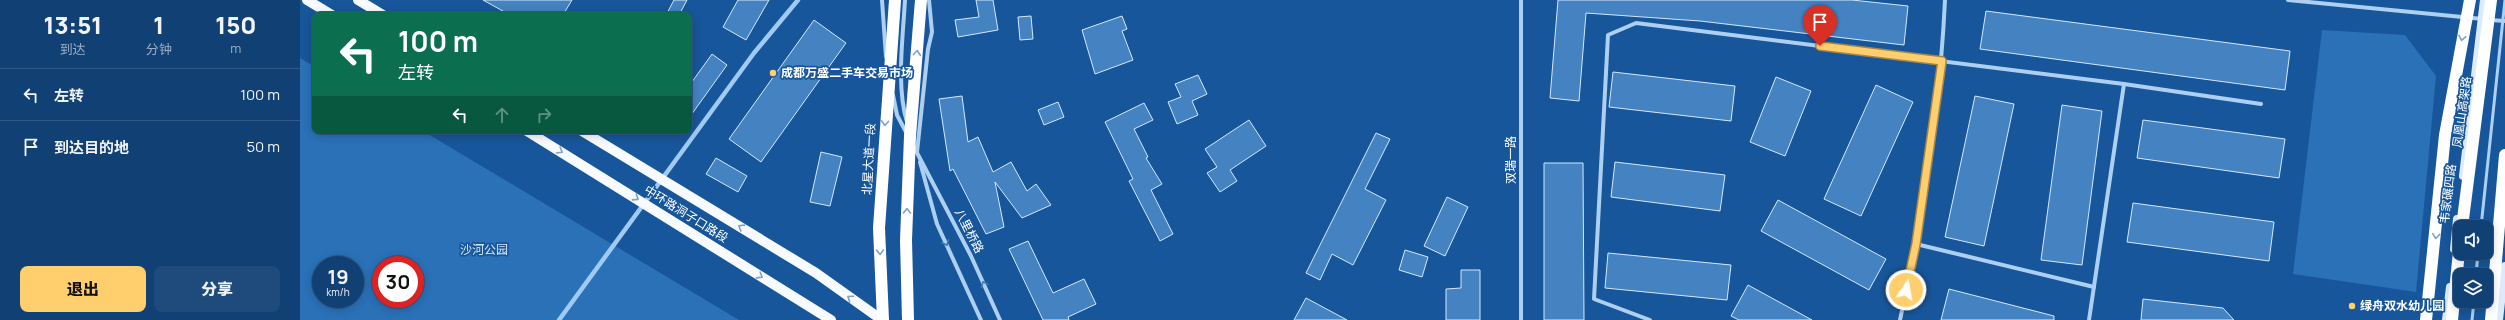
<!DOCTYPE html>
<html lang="zh">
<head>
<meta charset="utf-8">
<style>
	:root { --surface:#114074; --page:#1e4b7c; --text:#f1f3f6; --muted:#9cafc5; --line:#305986; --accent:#ffce6d }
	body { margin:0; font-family:Manrope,"Noto Sans SC",sans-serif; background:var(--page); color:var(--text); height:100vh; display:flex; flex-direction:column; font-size:15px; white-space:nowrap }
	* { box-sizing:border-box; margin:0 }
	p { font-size:13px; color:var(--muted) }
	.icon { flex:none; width:22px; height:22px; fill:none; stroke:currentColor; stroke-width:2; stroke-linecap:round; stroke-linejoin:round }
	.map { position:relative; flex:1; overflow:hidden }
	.sheet { display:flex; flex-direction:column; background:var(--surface); width:300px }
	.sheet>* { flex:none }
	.top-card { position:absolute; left:12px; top:12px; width:380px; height:122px; border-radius:8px; box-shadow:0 2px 10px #0003,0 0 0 1px var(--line); background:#0b6e4f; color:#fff; overflow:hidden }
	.tools { position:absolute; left:2153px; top:220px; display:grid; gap:8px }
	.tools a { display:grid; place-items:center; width:40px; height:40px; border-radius:8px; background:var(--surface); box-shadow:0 2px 10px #0003,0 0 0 1px var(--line); font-size:20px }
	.speed { position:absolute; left:12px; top:256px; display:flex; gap:8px; font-size:20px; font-weight:700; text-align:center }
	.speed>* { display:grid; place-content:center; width:52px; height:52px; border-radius:50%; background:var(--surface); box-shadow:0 2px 10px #0003,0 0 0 1px var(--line); line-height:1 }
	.speed small { font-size:10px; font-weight:400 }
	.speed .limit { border:6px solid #d22; background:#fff; color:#111 }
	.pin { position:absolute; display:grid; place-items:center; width:34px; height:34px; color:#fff; margin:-41px -17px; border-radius:50% 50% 50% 0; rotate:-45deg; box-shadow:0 0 4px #0007 }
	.pin .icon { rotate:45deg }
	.me { position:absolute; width:44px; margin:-22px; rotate:12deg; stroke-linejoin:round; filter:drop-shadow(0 0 3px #0008) }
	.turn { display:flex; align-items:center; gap:14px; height:84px; padding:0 20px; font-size:18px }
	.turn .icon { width:52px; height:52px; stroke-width:2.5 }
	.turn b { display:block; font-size:28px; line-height:34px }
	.lanes { display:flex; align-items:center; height:38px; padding:0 20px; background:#0003; justify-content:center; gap:20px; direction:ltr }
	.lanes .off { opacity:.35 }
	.eta { display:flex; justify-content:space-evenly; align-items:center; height:68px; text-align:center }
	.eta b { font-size:24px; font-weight:800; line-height:28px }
	.button { display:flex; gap:8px; margin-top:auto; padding:8px 20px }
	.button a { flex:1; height:46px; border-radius:8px; background:var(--accent); color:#111; font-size:16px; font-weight:800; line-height:46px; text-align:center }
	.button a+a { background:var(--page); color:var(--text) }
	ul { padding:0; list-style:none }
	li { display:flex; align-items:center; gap:12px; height:52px; padding:0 20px; border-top:1px solid var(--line) }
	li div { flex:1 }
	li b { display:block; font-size:15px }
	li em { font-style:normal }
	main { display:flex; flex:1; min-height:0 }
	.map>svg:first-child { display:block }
	.green { fill:#2a71b8; fill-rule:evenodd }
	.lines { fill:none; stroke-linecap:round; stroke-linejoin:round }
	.stream { stroke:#9fcaf4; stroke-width:4.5 }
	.building { fill:#4482c2; stroke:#d4e8fc }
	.lane { stroke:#accff2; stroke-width:3 }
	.street { stroke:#accff2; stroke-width:4 }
	.secondary { stroke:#dbebfc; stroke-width:8 }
	.primary { stroke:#f7faff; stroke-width:10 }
	.highway { stroke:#fff; stroke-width:12 }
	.lane-bridge { stroke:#accff2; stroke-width:3 }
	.highway-bridge { stroke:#fff; stroke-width:12 }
	.oneway { stroke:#7fa2c7 }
	.oneway2 { stroke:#7ca0c7 }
	.oneway3 { stroke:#447ab4 }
	.route-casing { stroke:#a68647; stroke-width:10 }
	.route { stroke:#ffce6d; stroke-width:7 }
	.poi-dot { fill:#ffce6d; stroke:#17569a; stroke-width:1.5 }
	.labels { text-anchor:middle; stroke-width:3.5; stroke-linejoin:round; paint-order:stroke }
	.poi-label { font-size:12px; font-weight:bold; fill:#fff; stroke:#17569a; text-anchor:start }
	.street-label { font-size:12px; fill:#fff; stroke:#17569a }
	.park-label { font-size:12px; fill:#d4e8fc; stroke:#17569a }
</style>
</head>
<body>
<main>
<section class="sheet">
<div class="eta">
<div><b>13:51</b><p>到达</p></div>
<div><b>1</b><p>分钟</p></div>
<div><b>150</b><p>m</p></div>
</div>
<ul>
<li><svg class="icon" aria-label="left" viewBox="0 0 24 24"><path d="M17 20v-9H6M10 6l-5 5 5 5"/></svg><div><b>左转</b></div><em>100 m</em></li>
<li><svg class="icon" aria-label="arrive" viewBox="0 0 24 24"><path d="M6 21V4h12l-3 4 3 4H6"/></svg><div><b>到达目的地</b></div><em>50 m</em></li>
</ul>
<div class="button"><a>退出</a><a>分享</a></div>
</section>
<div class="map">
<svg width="2205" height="320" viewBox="0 0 2205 320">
	<rect width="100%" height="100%" fill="#17569a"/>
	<g class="green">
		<path d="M2022 30 2105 35 2136 76 2116 292 1993 274Z"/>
		<path d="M0 58 15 67V131H123L439 320H0ZM21 265H55V299H21ZM81 265H115V299H81Z"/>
	</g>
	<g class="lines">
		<path class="stream" d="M259 320 454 53 498 0"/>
	</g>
	<g class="building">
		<path d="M183 0H272L263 15H210Z"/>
		<path d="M374 0H387L379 15H366Z"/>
		<path d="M438 0H469L446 40 423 27Z"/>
		<path d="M676 0H693L698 30 658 37 655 20 679 17Z"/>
		<path d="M1258 0H1552L1608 6 1604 45 1400 21 1286 13 1279 101 1250 98Z"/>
		<path d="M1686 11 1990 51 1985 90 1680 49Z"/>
		<path d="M731 16 733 39 720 40 718 17Z"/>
		<path d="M822 16 827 29 822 31 833 60 795 74 782 30Z"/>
		<path d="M514 20 546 43 461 162 429 139Z"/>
		<path d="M412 54 427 65 389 118V86Z"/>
		<path d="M1313 72 1435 86 1431 121 1309 107Z"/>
		<path d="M898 75 907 94 892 101 898 115 877 124 868 102 881 97 875 84Z"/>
		<path d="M1476 77 1511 91 1485 156 1450 142Z"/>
		<path d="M1576 85 1613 102 1561 216 1524 199Z"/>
		<path d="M662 96 668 142 678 137 693 172 711 162 727 191 736 184 751 205 722 218 695 182 704 227 686 234 653 169 650 171 639 99Z"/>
		<path d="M1675 96 1714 104 1684 246 1645 237Z"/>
		<path d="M758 102 764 117 744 125 738 110Z"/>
		<path d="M844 103 853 120 834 129 848 157 846 158 862 184 851 190 873 234 860 241 829 181 833 179 805 122Z"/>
		<path d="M1762 105 1802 111 1782 265 1741 260Z"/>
		<path d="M949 120 966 146 930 170 937 181 920 192 907 173 917 167 905 149Z"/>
		<path d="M1843 120 1985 139 1979 178 1837 158Z"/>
		<path d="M1076 133 1090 139 1065 189 1086 200 1053 265 1032 254 1020 280 1006 273Z"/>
		<path d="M521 152 542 157 530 206 510 202Z"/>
		<path d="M416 158 447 176 438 192 406 174Z"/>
		<path d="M1315 162 1425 175 1420 211 1311 197Z"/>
		<path d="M1244 163H1283L1284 320H1244Z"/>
		<path d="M1147 197 1168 207 1145 256 1124 246Z"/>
		<path d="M1478 200 1586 259 1569 290 1461 231Z"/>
		<path d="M1833 203 1974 222 1969 261 1827 242Z"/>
		<path d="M728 241 753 293 784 279 796 304 768 317 769 320H743L709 249Z"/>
		<path d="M1105 250 1128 257 1122 277 1099 270Z"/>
		<path d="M1308 253 1431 265 1427 300 1305 288Z"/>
		<path d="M1161 270H1180V320H1146V289L1161 288Z"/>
		<path d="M1448 285 1512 320H1439L1431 316Z"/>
		<path d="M1649 289 1754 316V320H1641Z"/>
		<path d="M1006 298 1047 320H994Z"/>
		<path d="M1843 299 1923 308 1934 320H1841Z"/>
	</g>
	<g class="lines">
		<g class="lane">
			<path d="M2176 275 2178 253"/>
			<path d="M2172 320 2174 301"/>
		</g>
		<g class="street">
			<path d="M582 0 586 57"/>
			<path d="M605 0C603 37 596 87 607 122"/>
			<path d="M1988 0 2183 19"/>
			<path d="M2190 20 2205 21"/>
			<path d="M593 95 597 115 607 134"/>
			<path d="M614 147 671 256 700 320"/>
			<path d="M617 152 628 49 632 32 629 0"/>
			<path d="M620 162 637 224 681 320"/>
			<path d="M1616 244 1794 287"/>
			<path d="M1221 320V0"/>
			<path d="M1350 320 1294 299 1308 35 1336 23 1824 84 1961 104"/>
			<path d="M1600 320C1623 215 1640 107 1645 0"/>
			<path d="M1789 320 1824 84"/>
		</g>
		<g class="secondary">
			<path d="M2163 176 2184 0"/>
			<path d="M2154 249 2157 219"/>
			<path d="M2146 320 2150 287"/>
			<path d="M2199 320 2205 266"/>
		</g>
		<g class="primary">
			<path d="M7 0 32 15"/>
			<path d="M58 0 83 15"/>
			<path d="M227 131 531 320"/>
			<path d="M282 131 516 273 582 320"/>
		</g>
		<g class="highway">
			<path d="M2152 320 2160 242"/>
			<path d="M2191 320 2205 155"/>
		</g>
		<path class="lane-bridge" d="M2181 227 2205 0"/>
		<g class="highway-bridge">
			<path d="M2162 227 2191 0"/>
			<path d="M583 320 579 228 595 0"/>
			<path d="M608 320 606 240 610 136 621 0"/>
			<path d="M2126 320 2145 135 2170 0"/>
		</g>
	</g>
	<defs><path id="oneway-chevron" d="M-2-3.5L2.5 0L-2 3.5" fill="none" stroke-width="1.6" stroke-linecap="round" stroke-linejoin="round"/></defs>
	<g class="oneway">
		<use href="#oneway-chevron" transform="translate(2162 38) rotate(101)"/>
		<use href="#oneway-chevron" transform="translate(617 53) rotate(-85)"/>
		<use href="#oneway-chevron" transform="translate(585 123) rotate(94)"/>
		<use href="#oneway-chevron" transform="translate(607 211) rotate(-88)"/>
		<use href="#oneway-chevron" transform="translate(2136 236) rotate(96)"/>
		<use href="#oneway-chevron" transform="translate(580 252) rotate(88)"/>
	</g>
	<g class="oneway2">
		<use href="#oneway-chevron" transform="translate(260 151) rotate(31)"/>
		<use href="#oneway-chevron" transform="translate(336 198) rotate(33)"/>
		<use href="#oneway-chevron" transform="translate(441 227) rotate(-148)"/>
		<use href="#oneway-chevron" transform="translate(460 276) rotate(32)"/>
		<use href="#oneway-chevron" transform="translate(550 298) rotate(-145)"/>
	</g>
	<g class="oneway3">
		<use href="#oneway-chevron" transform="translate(646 243) rotate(65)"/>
		<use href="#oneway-chevron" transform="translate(684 284) rotate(-114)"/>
	</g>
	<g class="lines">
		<defs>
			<path id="route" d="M1520 46 1642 61 1616 244 1606 290"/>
		</defs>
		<use href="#route" class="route-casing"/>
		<use href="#route" class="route"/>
	</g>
	<g class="poi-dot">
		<circle cx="473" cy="73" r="4"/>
		<circle cx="2052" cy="306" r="4"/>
	</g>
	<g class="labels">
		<g class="poi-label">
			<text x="481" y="77">成都万盛二手车交易市场</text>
			<text x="2060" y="310">绿舟双水幼儿园</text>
		</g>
		<g class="street-label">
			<text transform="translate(2162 112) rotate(-82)" y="4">凤凰山高架路</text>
			<text transform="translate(569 159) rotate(-87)" y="4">北星大道一段</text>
			<text transform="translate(1211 160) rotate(-90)" y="4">双瑞一路</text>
			<text transform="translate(2148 194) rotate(-83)" y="4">韦家碾四路</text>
			<text transform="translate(386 214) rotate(32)" y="4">中环路洞子口路段</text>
			<text transform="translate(669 231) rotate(63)" y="4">八里桥路</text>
		</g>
		<g class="park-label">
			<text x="184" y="254">沙河公园</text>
		</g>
	</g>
</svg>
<div class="tools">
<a><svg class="icon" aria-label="sound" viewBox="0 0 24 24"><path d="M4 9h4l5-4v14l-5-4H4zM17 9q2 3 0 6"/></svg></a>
<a><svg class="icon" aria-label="layers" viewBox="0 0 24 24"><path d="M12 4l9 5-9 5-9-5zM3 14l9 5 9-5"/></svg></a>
</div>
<div class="speed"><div>19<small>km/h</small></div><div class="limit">30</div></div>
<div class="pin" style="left:1520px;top:46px;background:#d93025"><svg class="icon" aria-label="arrive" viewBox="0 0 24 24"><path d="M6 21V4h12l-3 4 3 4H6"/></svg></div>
<svg class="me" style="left:1606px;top:290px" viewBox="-20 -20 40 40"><circle r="17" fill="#ffce6d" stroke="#fff" stroke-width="3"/><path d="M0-11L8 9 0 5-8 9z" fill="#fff"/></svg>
<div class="top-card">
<div class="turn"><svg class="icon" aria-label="left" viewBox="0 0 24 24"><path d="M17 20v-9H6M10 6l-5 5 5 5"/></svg><div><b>100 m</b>左转</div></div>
<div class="lanes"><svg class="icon" aria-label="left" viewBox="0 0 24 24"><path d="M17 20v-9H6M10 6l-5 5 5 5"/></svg><svg class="icon off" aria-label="ahead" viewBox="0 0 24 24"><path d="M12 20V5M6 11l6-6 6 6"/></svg><svg class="icon off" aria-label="right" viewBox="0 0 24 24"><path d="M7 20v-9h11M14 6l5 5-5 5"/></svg></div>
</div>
</div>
</main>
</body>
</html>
